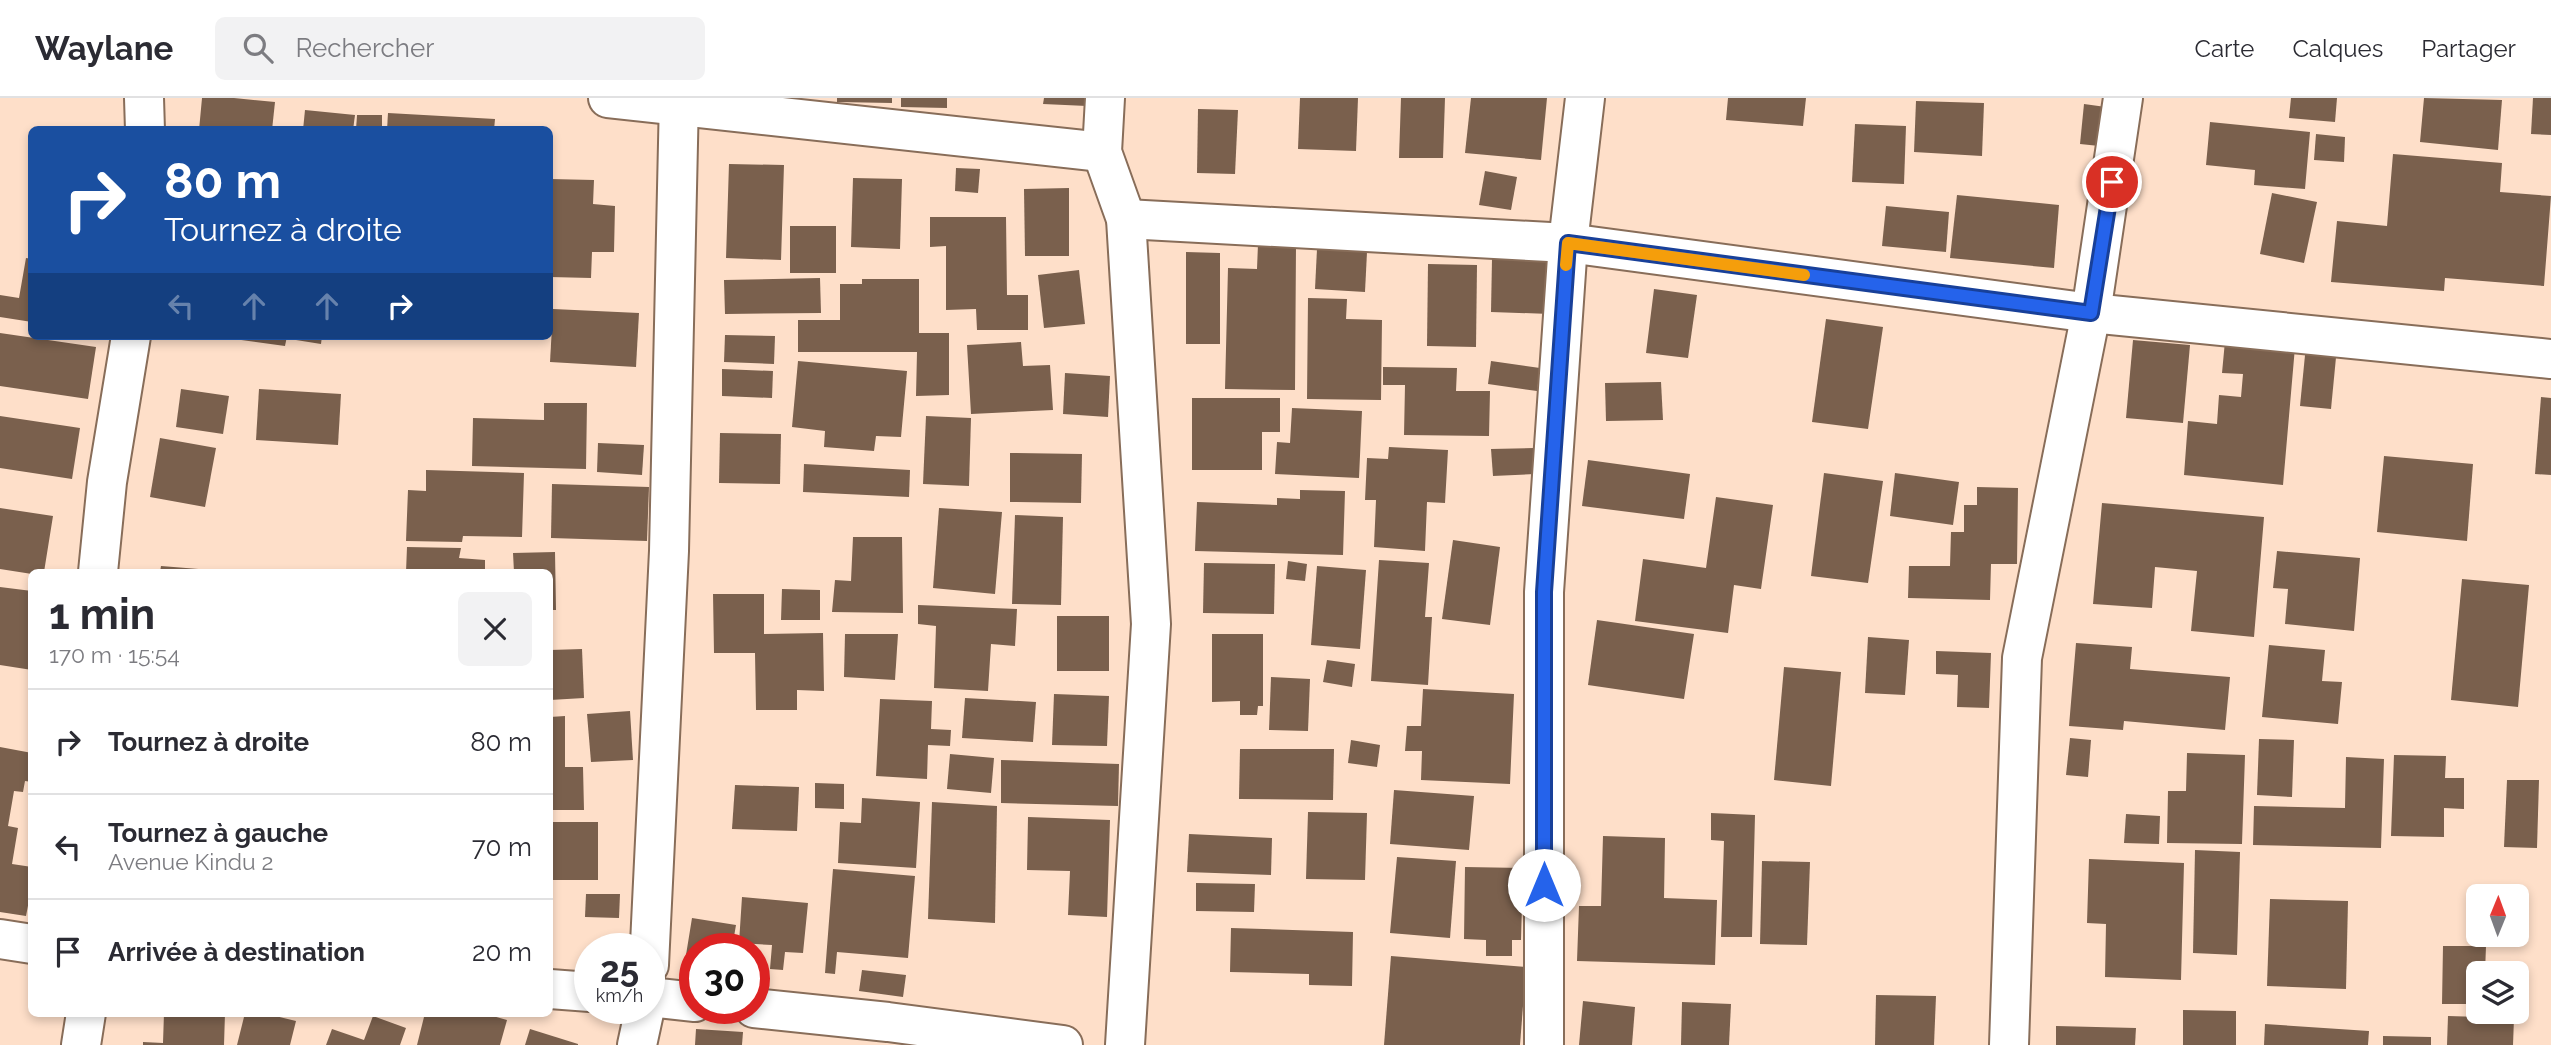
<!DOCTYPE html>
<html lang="fr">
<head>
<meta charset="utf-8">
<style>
	:root { --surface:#fff; --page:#f2f2f3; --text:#2b2b33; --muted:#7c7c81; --line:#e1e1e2 }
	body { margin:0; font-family:Raleway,sans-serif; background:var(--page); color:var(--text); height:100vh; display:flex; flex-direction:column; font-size:26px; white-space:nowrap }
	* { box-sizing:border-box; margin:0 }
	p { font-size:23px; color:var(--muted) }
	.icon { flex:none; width:38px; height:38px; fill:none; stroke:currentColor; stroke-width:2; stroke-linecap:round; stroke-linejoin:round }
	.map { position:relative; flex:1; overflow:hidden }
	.drawer { position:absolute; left:28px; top:471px; width:525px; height:448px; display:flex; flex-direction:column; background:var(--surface); border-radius:10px; box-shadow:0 4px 10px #0003 }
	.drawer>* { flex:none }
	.guide { position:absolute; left:28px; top:28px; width:525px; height:214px; border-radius:10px; box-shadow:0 4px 10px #0003; background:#1a4fa0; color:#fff; overflow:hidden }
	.needle { width:46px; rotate:1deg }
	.buttons { position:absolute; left:2466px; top:786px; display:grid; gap:14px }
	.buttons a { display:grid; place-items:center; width:63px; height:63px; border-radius:10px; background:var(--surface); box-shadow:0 4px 10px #0003; font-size:35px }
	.speed { position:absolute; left:574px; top:835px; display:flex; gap:14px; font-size:35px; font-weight:700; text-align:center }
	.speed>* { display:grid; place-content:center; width:91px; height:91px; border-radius:50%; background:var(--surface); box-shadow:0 4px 10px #0003; line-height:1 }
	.speed small { font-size:18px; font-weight:400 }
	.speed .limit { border:10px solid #d22; background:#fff; color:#111 }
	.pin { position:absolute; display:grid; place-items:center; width:60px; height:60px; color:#fff; margin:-30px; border:4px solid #fff; border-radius:50%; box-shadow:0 2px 7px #0007 }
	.me { position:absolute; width:77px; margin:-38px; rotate:0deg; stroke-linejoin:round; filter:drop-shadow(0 0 5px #0008) }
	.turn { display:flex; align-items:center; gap:24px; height:147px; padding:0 21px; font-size:32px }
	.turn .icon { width:91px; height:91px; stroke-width:2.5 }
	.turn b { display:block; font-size:49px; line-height:60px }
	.lanes { display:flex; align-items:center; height:66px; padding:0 21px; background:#0003; justify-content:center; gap:35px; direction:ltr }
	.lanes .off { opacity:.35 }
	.round { display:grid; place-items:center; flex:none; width:74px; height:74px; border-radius:10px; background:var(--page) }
	.head { display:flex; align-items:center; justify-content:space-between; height:119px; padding:0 21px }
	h1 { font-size:42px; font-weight:700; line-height:52px }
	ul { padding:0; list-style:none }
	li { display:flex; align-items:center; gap:21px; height:105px; padding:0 21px; border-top:2px solid var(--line) }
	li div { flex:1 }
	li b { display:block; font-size:26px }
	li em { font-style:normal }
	header { display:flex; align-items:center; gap:42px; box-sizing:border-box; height:98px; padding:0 35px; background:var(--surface); border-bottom:2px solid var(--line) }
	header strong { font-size:33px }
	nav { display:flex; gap:38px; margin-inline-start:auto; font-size:24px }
	.search { width:490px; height:63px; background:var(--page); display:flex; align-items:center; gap:18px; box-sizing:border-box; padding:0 24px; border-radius:10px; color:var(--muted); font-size:26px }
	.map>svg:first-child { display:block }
	.building { fill:#7a604d }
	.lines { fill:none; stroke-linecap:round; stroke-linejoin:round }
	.minor-casing { stroke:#886d59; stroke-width:42 }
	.minor { stroke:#fff; stroke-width:38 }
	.route-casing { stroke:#184099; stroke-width:18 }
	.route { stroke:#2563eb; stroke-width:12 }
	.slow { stroke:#f59e0b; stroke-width:12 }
</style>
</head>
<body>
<header>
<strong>Waylane</strong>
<div class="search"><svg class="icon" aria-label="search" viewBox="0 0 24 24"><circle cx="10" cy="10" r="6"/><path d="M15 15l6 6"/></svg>Rechercher</div>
<nav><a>Carte</a><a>Calques</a><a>Partager</a></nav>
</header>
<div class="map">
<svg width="2551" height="947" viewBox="0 0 2551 947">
	<rect width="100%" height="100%" fill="#fedfc9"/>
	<g class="building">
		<path d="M202 0H234L275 4 272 32H199Z"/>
		<path d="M837 0H892V5L837 4Z"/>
		<path d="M901 0H947V10L901 9Z"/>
		<path d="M1044 0H1087V8L1043 6Z"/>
		<path d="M1300 0H1358L1356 53 1298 51Z"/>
		<path d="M1401 0H1445L1443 60H1399Z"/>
		<path d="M1471 0H1547L1541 62 1465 55Z"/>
		<path d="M1728 0H1806L1803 28 1726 22Z"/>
		<path d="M2291 0H2337L2335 24 2289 20Z"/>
		<path d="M2424 0 2502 2 2498 52 2420 44Z"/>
		<path d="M2533 0H2551V37L2531 36Z"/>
		<path d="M1916 3 1984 5 1982 58 1914 54Z"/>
		<path d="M2084 6 2113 10 2109 49 2080 46Z"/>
		<path d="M1198 11 1238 12 1235 76 1197 75Z"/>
		<path d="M305 12 355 17 353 32H303Z"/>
		<path d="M388 15 495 21 494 32H387Z"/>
		<path d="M357 17H382V32H356Z"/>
		<path d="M2210 24 2310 34 2305 91 2254 87 2255 72 2206 67Z"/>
		<path d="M1855 26 1906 28 1904 86 1852 84Z"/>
		<path d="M2316 36 2345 39 2344 64 2314 62Z"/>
		<path d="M2393 56 2502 65 2500 94 2551 98 2544 188 2445 180 2444 193 2331 184 2337 123 2387 128Z"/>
		<path d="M729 66 784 67 781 162 726 160Z"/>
		<path d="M956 70 980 71 978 95 955 93Z"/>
		<path d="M1485 73 1517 79 1511 112 1479 107Z"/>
		<path d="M853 80 902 81 900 151 851 149Z"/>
		<path d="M550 81 594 82 593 106 615 108 614 154H592L591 180 550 179Z"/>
		<path d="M1069 90V158H1025L1024 91Z"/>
		<path d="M2272 95 2317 104 2304 165 2260 156Z"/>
		<path d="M1957 97 2059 107 2054 170 1950 160Z"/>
		<path d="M1886 108 1949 114 1946 154 1882 148Z"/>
		<path d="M930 119H1006L1007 197H1028V232H977L976 211 946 212V148L930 149Z"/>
		<rect x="790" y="128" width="46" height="47"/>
		<path d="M1258 146 1296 147 1295 292 1225 291 1228 170 1257 171Z"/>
		<path d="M1317 151 1367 154 1365 194 1315 191Z"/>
		<path d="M1186 154 1220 155V246H1186Z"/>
		<path d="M26 160 32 161V224L0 219V197L19 200Z"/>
		<path d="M1492 161 1551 162 1550 216 1491 214Z"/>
		<path d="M1428 166 1477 167 1476 249 1427 248Z"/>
		<path d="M1079 172 1085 226 1044 230 1038 177Z"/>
		<path d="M820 180 821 215 725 216 724 182Z"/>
		<path d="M862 181H919V235H949V297L916 298 917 254H798V222H840V186H862Z"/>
		<path d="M1654 191 1697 197 1688 260 1646 255Z"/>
		<path d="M1308 200 1347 201 1346 221 1382 222 1381 302 1307 301Z"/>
		<path d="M553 211 639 215 636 269 550 264Z"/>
		<path d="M1826 221 1883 229 1868 331 1812 324Z"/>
		<path d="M0 235 96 249 88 301 0 288Z"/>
		<path d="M725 237 775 238 774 266 724 264Z"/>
		<path d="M212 238H287L285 248Z"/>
		<path d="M297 238H322L321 246 296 242Z"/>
		<path d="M2133 242 2190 247 2183 325 2126 320Z"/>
		<path d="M2225 243 2295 249 2283 387 2184 377 2188 323 2217 326 2219 297 2241 299 2243 276 2222 275Z"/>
		<path d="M1021 244 1023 268 1050 267 1053 312 971 316 967 247Z"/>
		<path d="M2306 247 2337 249 2331 311 2300 308Z"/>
		<path d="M798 263 907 273 901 339 876 338 874 353 824 349 825 333 792 329Z"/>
		<path d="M1491 263 1540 270 1537 293 1488 286Z"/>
		<path d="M1383 269 1457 270 1456 293H1490L1489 338 1404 337 1405 287H1383Z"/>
		<path d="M722 271 773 273 772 300 722 298Z"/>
		<path d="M1065 275 1110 278 1108 319 1063 316Z"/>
		<path d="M1661 284 1663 322 1606 323 1605 285Z"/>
		<path d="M181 291 229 298 223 336 176 329Z"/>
		<path d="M259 291 341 296 338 347 256 342Z"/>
		<path d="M2541 299 2551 300V377L2535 376Z"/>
		<path d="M1192 300H1280V334H1262V372H1192Z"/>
		<path d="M544 305H587L586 371 472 368 473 320 544 322Z"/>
		<path d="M1292 310 1362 313 1359 380 1275 376 1277 344 1290 345Z"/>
		<path d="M0 318 80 330 72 381 0 370Z"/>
		<path d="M926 318 971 320 969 388 923 386Z"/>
		<path d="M720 335 781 336 780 386 719 385Z"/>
		<path d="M160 340 216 350 205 409 150 399Z"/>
		<path d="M598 345 644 347 642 377 597 374Z"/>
		<path d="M1389 349 1448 352 1445 405 1427 404 1425 453 1374 449 1376 402H1365L1367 360 1388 361Z"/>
		<path d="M1534 350 1535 376 1493 378 1491 351Z"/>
		<path d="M1010 355 1082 356 1081 405 1010 404Z"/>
		<path d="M2384 358 2473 366 2467 443 2377 434Z"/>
		<path d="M1588 362 1690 376 1684 421 1582 408Z"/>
		<path d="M804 366 910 372 909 399 803 394Z"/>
		<path d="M426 372 524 375 522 439 463 438 462 444 406 443 408 392 426 393Z"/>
		<path d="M1824 375 1883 383 1868 485 1811 478Z"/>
		<path d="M1895 375 1959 384 1953 427 1890 418Z"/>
		<path d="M552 386 649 389 647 443 551 440Z"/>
		<path d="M1977 389 2018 390 2017 466H1991L1990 502 1908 500 1909 468H1950L1951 434H1964V407H1977Z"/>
		<path d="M1300 392 1345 393 1343 457 1195 453 1197 404 1277 407V400L1300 401Z"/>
		<path d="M1716 399 1773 407 1761 491 1734 487 1728 535 1635 523 1643 461 1706 470Z"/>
		<path d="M2102 405 2264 419 2254 539 2191 533 2197 473 2155 469 2152 510 2093 506Z"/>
		<path d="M0 410 53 418 44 474H32V476L0 471Z"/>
		<path d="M939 410 1002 414 995 496 933 490Z"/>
		<path d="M1015 417 1063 419 1061 507 1012 506Z"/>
		<path d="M853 439H902L903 515 832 514 835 482 851 483Z"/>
		<path d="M1453 442 1500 449 1490 527 1442 521Z"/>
		<path d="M407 449 461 450 459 460 485 462V474H406Z"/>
		<path d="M2277 453 2360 460 2354 533 2285 526 2288 491 2273 490Z"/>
		<path d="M555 454 556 512H550V474H514L513 455Z"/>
		<path d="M1379 462 1429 465 1425 519H1432L1428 587 1371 583Z"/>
		<path d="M1288 463 1307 466 1305 483 1286 481Z"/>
		<path d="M1204 465 1275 466 1274 516 1203 515Z"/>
		<path d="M161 468 211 472V474H160Z"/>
		<path d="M1317 468 1366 472 1360 551 1311 547Z"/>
		<path d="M2462 481 2529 487 2518 609 2451 602Z"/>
		<path d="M0 489 32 493V572L0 567Z"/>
		<path d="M782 491 820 492V522H781Z"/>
		<path d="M713 496H764V536L823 535 824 593 797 592V612H756L755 555H714Z"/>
		<path d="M918 507 1017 511 1015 548 991 546 988 593 934 590 936 528 918 526Z"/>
		<rect x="1057" y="518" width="52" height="55"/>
		<path d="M1597 522 1694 536 1684 601 1588 587Z"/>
		<path d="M845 536H898L895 582 844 579Z"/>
		<path d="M1212 536H1263V608H1258L1257 617H1240V603L1212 604Z"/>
		<path d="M1868 539 1909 542 1905 597 1865 595Z"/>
		<path d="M2076 545 2132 549 2130 571 2230 579 2225 632 2124 623 2123 632 2069 628Z"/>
		<path d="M2269 547 2325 552 2322 583 2342 584 2338 626 2262 619Z"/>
		<path d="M582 551 584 600 550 602V552Z"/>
		<path d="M1936 553 1991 555 1989 610 1957 609 1958 577 1936 576Z"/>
		<path d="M1327 562 1355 566 1352 589 1323 584Z"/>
		<path d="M1784 569 1841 574 1831 688 1774 682Z"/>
		<path d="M1271 579 1310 581 1308 633 1269 632Z"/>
		<path d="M1423 591 1514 596 1510 686 1421 682 1422 653H1405L1407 628H1421Z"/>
		<path d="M1054 596 1109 598 1107 648 1052 647Z"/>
		<path d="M965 600 1036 604 1033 644 962 640Z"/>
		<path d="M880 601 932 603 931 631 951 632 950 648 928 647 927 681 876 678Z"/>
		<path d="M630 613 633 662 591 664 587 616Z"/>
		<path d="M565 618V669H583L584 712H550V619Z"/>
		<path d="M2070 640 2091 642 2088 679 2066 677Z"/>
		<path d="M2259 641 2294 642 2292 699 2257 697Z"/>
		<path d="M1351 642 1380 647 1377 669 1348 665Z"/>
		<path d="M0 649 32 655V684L25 683 23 694 14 693 8 728 18 730 12 766 32 769V787L26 818 0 814Z"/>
		<path d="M1240 651H1334L1333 702 1239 701Z"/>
		<path d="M2187 655 2245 657 2242 746 2167 745 2168 693H2186Z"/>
		<path d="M950 656 994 660 991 695 947 691Z"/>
		<path d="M2394 657 2446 658 2445 680H2464V711L2444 710V739L2391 738Z"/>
		<path d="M2346 659 2384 661 2381 750 2253 747 2254 708 2345 710Z"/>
		<path d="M1001 662 1119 666 1118 708 1001 705Z"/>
		<path d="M2507 682H2539L2537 750 2504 749Z"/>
		<path d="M815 685 844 686V711L815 710Z"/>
		<path d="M735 687 799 689 797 733 732 731Z"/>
		<path d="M1394 692 1474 698 1469 752 1390 746Z"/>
		<path d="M862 700 920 704 916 770 838 765 840 724 861 725Z"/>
		<path d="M932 704 997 708 995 825 928 821Z"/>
		<path d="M1308 714 1367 715 1365 782 1306 781Z"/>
		<path d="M1711 715 1755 717 1752 839H1721L1724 743 1711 742Z"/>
		<path d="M2126 716 2160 718 2159 746 2124 745Z"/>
		<path d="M1028 719 1110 722 1107 819 1068 817 1070 773 1027 772Z"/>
		<rect x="550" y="724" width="48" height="58"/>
		<path d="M1189 736 1272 740 1271 777 1187 774Z"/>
		<path d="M1603 738 1665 740 1664 800 1717 802 1715 867 1577 863 1579 808H1601Z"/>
		<path d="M2195 752 2240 754 2237 857 2193 855Z"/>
		<path d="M1397 759 1456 763 1450 840 1390 835Z"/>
		<path d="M2089 761 2184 765 2181 882 2105 879 2106 826 2087 825Z"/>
		<path d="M1762 763 1810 764 1807 847 1760 846Z"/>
		<path d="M1465 769 1523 770 1521 842H1512V858H1486V842L1464 841Z"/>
		<path d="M833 771 915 778 908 860 837 854 835 876 825 875Z"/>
		<path d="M1196 785 1255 786 1254 814 1196 813Z"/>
		<path d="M586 796H620L619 820 585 819Z"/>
		<path d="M742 799 808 805 803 855 785 854 783 872 770 871 772 847 739 845Z"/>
		<path d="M2270 801 2348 803 2346 891 2267 888Z"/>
		<path d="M692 820 736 827 732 850H695V859L686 857Z"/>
		<path d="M1231 830 1353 834 1352 888 1309 887V876L1230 874Z"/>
		<path d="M2443 848H2486L2485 875H2478V906H2442Z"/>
		<path d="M1391 858 1526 869 1520 947H1384Z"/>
		<path d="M862 872 906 877 903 899 859 893Z"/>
		<path d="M1876 897 1936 898 1934 947H1875Z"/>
		<path d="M1583 903 1635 909 1632 947H1579Z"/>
		<path d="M1682 904 1731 906 1729 947H1681Z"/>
		<path d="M2183 912 2236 913V947H2183Z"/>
		<path d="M164 915H225L224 947H143V944L163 945Z"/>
		<path d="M245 915H263L296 923 290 947H237Z"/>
		<path d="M425 915H482L507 922 500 947H417Z"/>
		<path d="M373 918 406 930 400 947H326L332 931 364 942Z"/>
		<path d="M2448 918 2514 920 2513 947H2447Z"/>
		<path d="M2265 926 2369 933 2368 947H2264Z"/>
		<path d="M2056 928 2136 930 2135 947H2056Z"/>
		<path d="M530 931 578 946V947H525Z"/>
		<path d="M696 931 743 934 742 947H695Z"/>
		<path d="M2383 938 2431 939V947H2383Z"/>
	</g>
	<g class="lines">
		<defs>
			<g id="minor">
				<path d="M144 0 145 32"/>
				<path d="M608 0 1102 54"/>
				<path d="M1105 0 1102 54 1126 121 1151 526 1125 947"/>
				<path d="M1126 121 1568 145 2091 215 2551 261"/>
				<path d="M98 474 107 384 131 238"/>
				<path d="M0 841 32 846"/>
				<path d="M649 867 669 453 679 0"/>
				<path d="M550 891 590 894"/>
				<path d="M649 899 695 904"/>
				<path d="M754 910 888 924 1063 947"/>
				<path d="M81 947 86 915"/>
				<path d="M637 947 645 910"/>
				<path d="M1544 947V494L1568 145 1585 0"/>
				<path d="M2009 947 2022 560 2091 215 2123 0"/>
			</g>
		</defs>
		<use href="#minor" class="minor-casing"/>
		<use href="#minor" class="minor"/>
	</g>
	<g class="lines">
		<defs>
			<path id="route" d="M1544 787V494L1568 145 2091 215 2112 84"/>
		</defs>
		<use href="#route" class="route-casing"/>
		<use href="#route" class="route"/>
		<path class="slow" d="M1566 167 1568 145 1804 177"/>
	</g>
</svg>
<div class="buttons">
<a><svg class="needle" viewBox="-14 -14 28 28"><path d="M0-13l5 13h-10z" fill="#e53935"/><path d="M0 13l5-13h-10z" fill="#7c7c81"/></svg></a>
<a><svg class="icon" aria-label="layers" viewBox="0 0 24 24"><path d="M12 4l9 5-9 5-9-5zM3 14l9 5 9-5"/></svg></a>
</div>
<div class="speed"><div>25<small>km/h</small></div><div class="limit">30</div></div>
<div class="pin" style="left:2112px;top:84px;background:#d93025"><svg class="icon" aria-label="arrive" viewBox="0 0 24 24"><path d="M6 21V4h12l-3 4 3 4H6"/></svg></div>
<svg class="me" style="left:1544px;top:787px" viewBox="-20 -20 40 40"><circle r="19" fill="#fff"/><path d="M0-13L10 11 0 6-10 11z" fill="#2563eb"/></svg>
<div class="guide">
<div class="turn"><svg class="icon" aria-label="right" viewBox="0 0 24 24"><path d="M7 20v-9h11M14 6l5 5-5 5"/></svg><div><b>80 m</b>Tournez à droite</div></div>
<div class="lanes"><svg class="icon off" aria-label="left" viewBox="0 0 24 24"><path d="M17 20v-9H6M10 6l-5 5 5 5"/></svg><svg class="icon off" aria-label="ahead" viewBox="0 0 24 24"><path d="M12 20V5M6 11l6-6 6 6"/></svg><svg class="icon off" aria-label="ahead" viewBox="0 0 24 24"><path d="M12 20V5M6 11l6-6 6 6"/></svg><svg class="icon" aria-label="right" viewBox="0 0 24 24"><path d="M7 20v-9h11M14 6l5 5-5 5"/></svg></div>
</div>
<section class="drawer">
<div class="head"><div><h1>1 min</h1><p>170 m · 15:54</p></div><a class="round"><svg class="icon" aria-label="close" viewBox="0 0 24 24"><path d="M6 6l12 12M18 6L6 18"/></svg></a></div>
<ul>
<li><svg class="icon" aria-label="right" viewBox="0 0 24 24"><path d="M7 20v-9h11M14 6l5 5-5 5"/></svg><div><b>Tournez à droite</b></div><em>80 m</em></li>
<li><svg class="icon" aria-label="left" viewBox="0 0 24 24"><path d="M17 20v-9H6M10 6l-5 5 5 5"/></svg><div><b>Tournez à gauche</b><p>Avenue Kindu 2</p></div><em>70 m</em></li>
<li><svg class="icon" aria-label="arrive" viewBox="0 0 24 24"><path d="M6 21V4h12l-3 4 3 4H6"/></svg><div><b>Arrivée à destination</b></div><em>20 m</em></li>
</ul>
</section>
</div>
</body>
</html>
